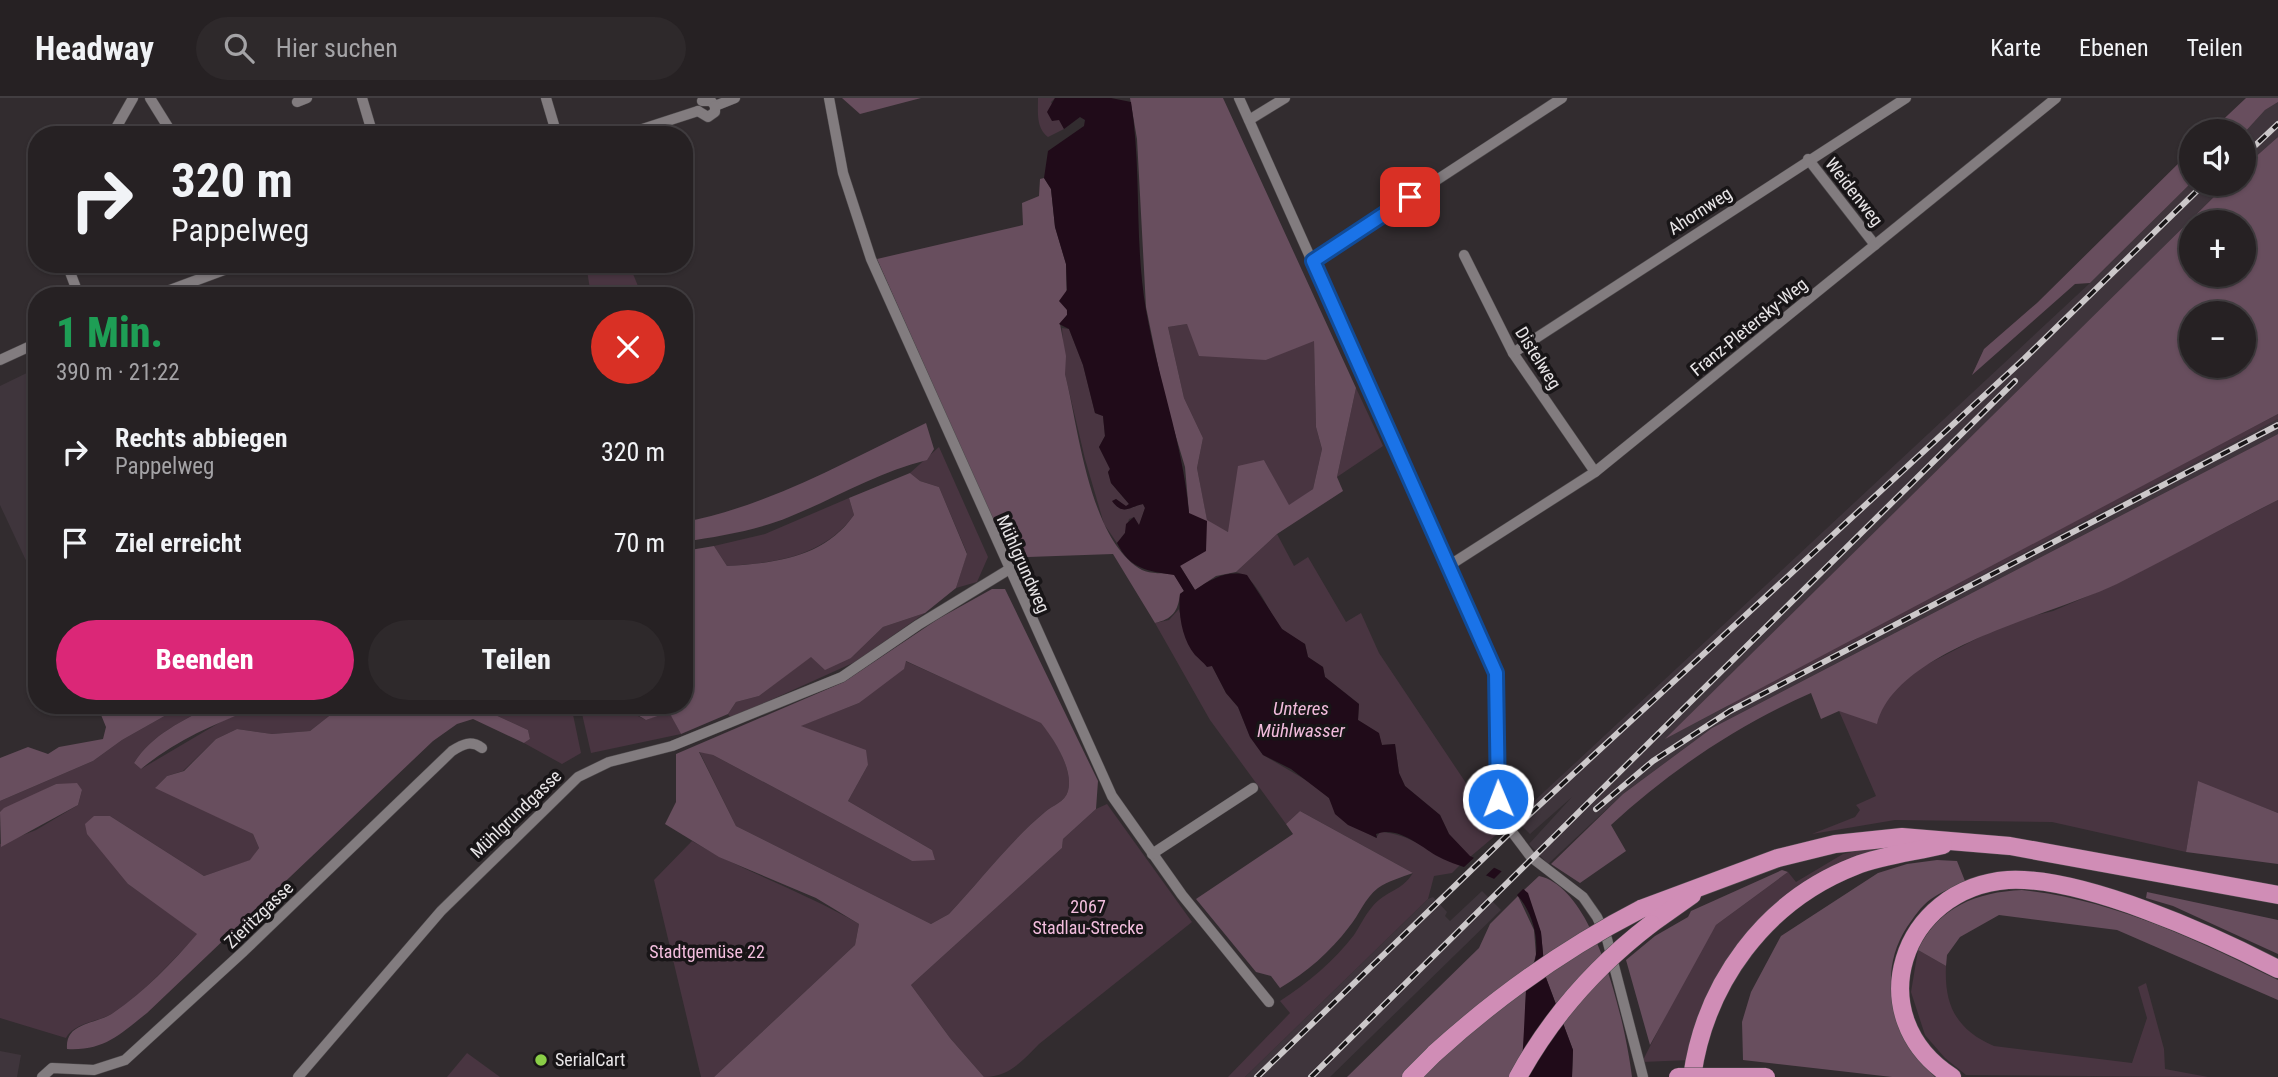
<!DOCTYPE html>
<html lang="de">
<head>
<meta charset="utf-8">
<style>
	:root { --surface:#262123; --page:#2e292b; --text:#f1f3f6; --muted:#a4a3a6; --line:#423e41; --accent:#db2777 }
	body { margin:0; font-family:"Roboto Condensed",sans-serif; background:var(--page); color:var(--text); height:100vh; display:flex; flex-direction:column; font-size:26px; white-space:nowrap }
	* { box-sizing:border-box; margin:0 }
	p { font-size:23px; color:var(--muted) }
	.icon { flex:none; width:38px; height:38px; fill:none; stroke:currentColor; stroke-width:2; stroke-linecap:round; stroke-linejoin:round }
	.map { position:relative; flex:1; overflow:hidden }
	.details { position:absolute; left:28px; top:189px; width:665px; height:427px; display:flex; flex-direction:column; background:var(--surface); border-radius:28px; box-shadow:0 2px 5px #0004,0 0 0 2px var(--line) }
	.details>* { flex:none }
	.banner { position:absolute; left:28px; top:28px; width:665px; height:147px; border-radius:28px; box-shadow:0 2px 5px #0004,0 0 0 2px var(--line); background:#262123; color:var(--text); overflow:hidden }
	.fabs { position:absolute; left:2179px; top:21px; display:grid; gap:14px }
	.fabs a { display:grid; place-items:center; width:77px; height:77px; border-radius:50%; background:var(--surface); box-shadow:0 2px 5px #0004,0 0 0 2px var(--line); font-size:35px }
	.pin { position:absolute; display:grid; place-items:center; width:60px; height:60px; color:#fff; margin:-30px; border-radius:14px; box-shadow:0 4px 10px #0006 }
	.me { position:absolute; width:77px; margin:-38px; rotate:359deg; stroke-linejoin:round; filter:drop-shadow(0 0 5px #0008) }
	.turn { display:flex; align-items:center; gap:24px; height:147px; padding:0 28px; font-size:32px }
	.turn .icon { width:91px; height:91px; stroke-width:2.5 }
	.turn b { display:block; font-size:49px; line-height:60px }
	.round { display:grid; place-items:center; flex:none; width:74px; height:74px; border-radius:37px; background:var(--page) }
	.overview { display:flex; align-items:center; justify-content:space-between; height:119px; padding:0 28px }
	h1 { font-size:42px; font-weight:800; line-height:52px; color:#1e9e55 }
	.primary-button { display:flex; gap:14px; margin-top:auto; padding:14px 28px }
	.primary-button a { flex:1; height:80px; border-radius:42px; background:var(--accent); color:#fff; font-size:28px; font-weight:800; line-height:80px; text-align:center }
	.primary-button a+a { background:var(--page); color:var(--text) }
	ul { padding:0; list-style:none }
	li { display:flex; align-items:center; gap:21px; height:91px; padding:0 28px }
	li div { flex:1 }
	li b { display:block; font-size:26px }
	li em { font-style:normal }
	header { display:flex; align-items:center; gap:42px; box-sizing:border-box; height:98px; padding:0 35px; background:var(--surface); border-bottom:2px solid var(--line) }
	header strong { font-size:33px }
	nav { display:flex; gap:38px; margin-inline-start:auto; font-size:24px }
	.search { width:490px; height:63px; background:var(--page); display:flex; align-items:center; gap:18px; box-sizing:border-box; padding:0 24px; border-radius:38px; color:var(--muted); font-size:26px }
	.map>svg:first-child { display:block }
	.built { fill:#3f353c }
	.green { fill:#493541 }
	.forest { fill:#684e5e; fill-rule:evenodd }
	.water { fill:#200b19 }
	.pier { fill:#322c2f }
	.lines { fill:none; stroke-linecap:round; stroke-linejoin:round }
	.street-casing { stroke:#4f4b4d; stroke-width:11 }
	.highway-casing { stroke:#4f4b4d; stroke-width:19 }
	.street { stroke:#827c7f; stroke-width:10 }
	.highway { stroke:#d08db6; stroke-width:18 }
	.rail-casing { stroke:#ccc8ca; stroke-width:6 }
	.rail { stroke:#181517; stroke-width:3.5; stroke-dasharray:10; stroke-linecap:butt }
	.highway-bridge-casing { stroke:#4f4b4d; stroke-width:19; stroke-linecap:butt }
	.highway-bridge { stroke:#d08db6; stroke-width:18 }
	.route-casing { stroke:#114b97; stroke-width:18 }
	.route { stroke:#1a73e8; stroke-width:12 }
	.poi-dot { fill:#8ace47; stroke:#181517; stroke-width:2.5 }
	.labels { text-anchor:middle; stroke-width:7; stroke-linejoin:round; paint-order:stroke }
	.street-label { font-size:18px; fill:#e8e5e7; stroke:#181517 }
	.park-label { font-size:18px; fill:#f3bede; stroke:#181517 }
	.poi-label { font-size:18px; fill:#e8e5e7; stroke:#181517; text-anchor:start }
	.water-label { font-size:19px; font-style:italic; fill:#f0bbdb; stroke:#181517 }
</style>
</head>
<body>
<header>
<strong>Headway</strong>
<div class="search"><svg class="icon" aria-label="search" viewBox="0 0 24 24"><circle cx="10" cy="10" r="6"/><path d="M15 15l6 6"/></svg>Hier suchen</div>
<nav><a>Karte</a><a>Ebenen</a><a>Teilen</a></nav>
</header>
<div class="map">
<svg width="2278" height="979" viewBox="0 0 2278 979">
	<rect width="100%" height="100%" fill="#322c2f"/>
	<g class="built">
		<path d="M2278 4V39L2244 69V35L2265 12Z"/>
		<path d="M2191 85 2227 86 1668 639 2278 321V336L1712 630 1623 696 1548 766 1529 746 1572 699 1530 736 1515 721 2090 185Z"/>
		<path d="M37 270V486L0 407V288Z"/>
		<path d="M1482 793 1501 812 1330 979H1245L1428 801 1433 799 1447 814 1445 818 1450 823Z"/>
		<path d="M0 953 21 957 17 979H0Z"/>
	</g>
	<g class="green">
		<path d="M1038 0H1055L1051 4 1064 31 1048 39C1036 30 1038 14 1038 0Z"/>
		<path d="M586 166H629L642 198H591Z"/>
		<path d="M1187 226 1266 262 1314 242 1316 329 1322 351 1313 391 1289 408 1264 362 1228 434 1207 423 1197 370 1203 340 1184 300 1168 229Z"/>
		<path d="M1062 230 1069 231 1083 267 1095 315 1103 318 1105 338 1099 349 1110 371 1108 374 1111 385 1129 406 1126 409 1116 401 1113 403C1123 418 1129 409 1143 406L1145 410 1139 428 1134 419 1129 421 1125 435 1117 445 1104 426 1085 361 1065 276Z"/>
		<path d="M1356 290 1383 348 1337 379Z"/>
		<path d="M2278 316V321L1736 606 1724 608Z"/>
		<path d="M939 349 988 459 977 484 956 490 967 455 939 389 920 383 910 375Z"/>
		<path d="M849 400 854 417C823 459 775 465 727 468L714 448 765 436Z"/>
		<path d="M2278 402V715L2198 684 2186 754 2052 724 1895 722 1812 736 1855 719 1860 712 1856 707 1876 698 1839 613 1881 610 1893 593 1922 569 2009 524 2053 513 2116 486Z"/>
		<path d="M1277 436 1294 468 1308 459 1346 524 1361 515 1379 555 1466 685 1480 703 1489 695 1494 717 1502 732 1470 759 1449 736 1440 717 1405 688 1399 675 1395 646 1382 647 1378 635 1358 622 1359 606 1325 579 1323 569 1308 559 1305 546C1298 542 1287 537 1282 531 1267 514 1259 480 1236 474Z"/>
		<path d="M1179 511 1184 534 1202 561 1212 568 1226 595 1238 609 1250 639 1263 657 1311 685 1329 700 1336 716 1376 740 1380 734C1409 735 1433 756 1461 766L1452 775 1434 778 1428 801 1245 979H1228L1290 915 1280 903C1308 885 1334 863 1354 837 1360 828 1365 817 1372 809 1386 792 1401 794 1413 775L1300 713 1286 726 1210 622 1155 525 1169 522Z"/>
		<path d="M925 515 855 564 731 620 728 616 736 604 759 598 811 558 851 560 883 529Z"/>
		<path d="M905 563 1041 624C1053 640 1074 671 1068 693 1065 704 1053 707 1045 714 1010 743 980 783 949 816L931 826 736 728 699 653 713 657 912 763 932 752 848 703 868 667 800 628 859 605Z"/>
		<path d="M184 607H212C183 623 152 636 134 665L141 671 224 622 251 612V607H343L310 633 272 636 237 631 216 641 183 673 167 678 156 689 253 736 259 750 251 762 204 778 110 718 128 786 198 836C172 863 145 894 113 915 99 924 75 924 66 940L0 920V746L36 732 78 707 82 692 56 686 0 714V703L93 663 122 642Z"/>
		<path d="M474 607H571L581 655 562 666 524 645 530 641 528 632Z"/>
		<path d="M580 607H596L597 613 607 616 616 607 646 622 669 613 681 636 591 655Z"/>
		<path d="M1107 706 1192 824 1039 946C1022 963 1009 979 984 979L950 940 911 887 1062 750 1063 741 1096 711Z"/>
		<path d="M692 743C746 775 805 794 859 826L855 847 714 979H701L654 782Z"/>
		<path d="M1887 746 1888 752 1765 818 1690 962 1642 964 1691 868 1716 827 1788 774 1796 784 1843 756Z"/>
		<path d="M1918 852 1946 868C1944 908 1957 932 1994 948L2132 965 2147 920 2138 889 2146 885 2164 951 2165 971 2208 979 1966 977 1945 960 1925 937 1911 894Z"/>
		<path d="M467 955 500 979H447Z"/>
	</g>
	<g class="forest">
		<path d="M842 0H921L860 16Z"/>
		<path d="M1130 0H1223L1356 290 1337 379 1343 393 1277 436 1236 474 1216 478 1195 492 1180 468 1189 415 1185 369 1165 302 1146 209 1137 41ZM1187 226 1199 258 1266 262 1314 243 1316 329 1322 351 1313 391 1289 407 1264 362 1238 368 1228 434 1207 422 1197 370 1203 340 1184 300 1168 229Z"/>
		<path d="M2246 0H2278V4L2265 12 2244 35 2211 33Z"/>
		<path d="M2278 39V316L1665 641 2227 86H2244V69ZM2191 124H2244V177H2191ZM2191 215H2244V268H2191Z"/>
		<path d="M2191 53V85L2090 185 2075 186 1972 277 1984 251 2037 205Z"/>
		<path d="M1044 80 1051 91 1055 129 1066 166 1067 217 1060 226 1066 258 1065 276C1079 331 1089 442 1142 472 1150 476 1165 475 1174 476L1184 493 1180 496C1178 514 1172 521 1155 525L1113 456 1028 459 1012 465 877 161 1023 127 1022 105 1039 98 1040 81Z"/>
		<path d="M926 325 934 351 927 362C878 374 836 400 789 419 755 433 720 438 684 444V424C769 408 849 362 926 325Z"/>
		<path d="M2278 336V402C2224 429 2171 459 2117 486 2053 517 1896 550 1877 626L1839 613 1821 621 1811 595C1737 627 1670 673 1611 727L1626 753 1580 785 1551 766 1623 696 1712 630Z"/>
		<path d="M910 375 920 383 939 389 967 456 956 490 925 515 883 529 851 560 825 572 811 559 759 598 736 604 728 616 681 636 669 614 646 622 621 607H684V453L714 448 727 468C775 465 824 460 854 417L849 400Z"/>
		<path d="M992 491H1005L1098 683 1096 711 1063 741 1062 750 911 887 950 940 984 979H714L855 847 859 826 816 800 719 759 665 726 676 704V656L844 584 938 521ZM906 563 1041 625C1053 640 1074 671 1068 693 1065 704 1053 707 1045 714 1010 743 980 783 949 816L931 826 736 728 699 654 713 657 912 763 935 762 932 752 848 703 868 667 866 652 801 628 859 605 904 571Z"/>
		<path d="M97 607H184L122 642 93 663 0 703V660L28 649 48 656 59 649 103 641 106 629Z"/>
		<path d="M212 607H251V612C213 626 172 645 141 671L134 665C152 636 183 623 212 607Z"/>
		<path d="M343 607H474L528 632 530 641 524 645 473 621 457 626 433 643 147 915C119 937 104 953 67 951 65 924 95 927 113 915 144 894 173 864 197 836L128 786 87 736 85 726 94 718H110L204 778 250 762 259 750 253 736 155 690 167 678 184 673 216 641 237 631 272 636 310 633Z"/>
		<path d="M2198 683 2278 715V766L2186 754Z"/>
		<path d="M77 685 82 692 78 707 1 749 0 714 4 710 56 686Z"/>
		<path d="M1300 713 1413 775C1402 779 1388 783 1378 790 1364 801 1360 816 1349 829 1330 854 1307 874 1280 890L1271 878 1256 874 1196 801 1293 736 1286 726Z"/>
		<path d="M1937 762 1957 763 1965 783C1954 789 1941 794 1931 801 1921 808 1914 819 1907 829 1874 880 1896 939 1935 979H1892L1743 962 1742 924 1751 894 1781 838 1878 775 1907 766Z"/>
		<path d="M1782 772 1788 774 1716 827 1650 947 1626 862 1655 838 1688 819 1691 813Z"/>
		<path d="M1539 778C1596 790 1626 929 1632 979H1572L1573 952 1545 877 1541 835 1524 792Z"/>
		<path d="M2022 792C2112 801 2198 842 2278 882V902L2117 832 1999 817 1960 839 1947 857 1946 868 1918 852C1938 809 1977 794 2022 792Z"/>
		<path d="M2147 794 2278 822V856L2173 808 2146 800Z"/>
		<path d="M1518 798 1534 832 1536 857 1526 890 1525 941 1520 979H1347L1479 850 1490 826Z"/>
	</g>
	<path class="water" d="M1055 0H1111L1131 4C1142 73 1134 143 1146 212 1158 280 1183 346 1189 415L1207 423 1206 453 1180 468 1195 492C1212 481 1226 472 1247 477L1282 531 1305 546 1308 559 1323 569 1325 579 1359 606 1358 622 1379 635 1382 647 1395 646 1399 675 1405 688 1440 717 1449 736 1470 758 1501 773 1528 795 1541 834 1545 877 1573 952 1572 979H1520C1524 950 1524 922 1526 893 1527 880 1535 869 1536 856 1538 836 1531 811 1516 796 1497 776 1462 771 1439 759 1421 749 1398 727 1376 736L1377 740 1348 727 1335 716 1329 700 1291 671 1263 657 1250 639 1238 609 1226 595 1212 568 1207 569C1203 564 1199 561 1195 557 1182 541 1178 516 1180 496L1184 493 1174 477C1147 473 1130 471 1117 445L1125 435 1126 426 1134 419 1139 427 1145 410 1143 406C1129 409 1123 418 1112 403L1116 401 1126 408 1129 406 1111 385 1108 374 1110 371 1099 349 1105 338 1103 318 1095 315 1083 267 1069 231 1059 226 1067 217V212L1059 203 1067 192 1066 166 1055 129 1051 91 1044 80 1048 53 1084 28 1085 22 1080 19 1064 31 1059 22 1052 23 1047 14Z"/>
	<g class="pier">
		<path d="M1476 758 1497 767 1482 781 1463 770Z"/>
		<path d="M1504 771 1525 789 1514 800 1490 785Z"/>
	</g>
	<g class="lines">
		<defs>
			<g id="street">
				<path d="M150 0 173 37"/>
				<path d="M362 0 373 37"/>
				<path d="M546 0 557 37"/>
				<path d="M829 0 843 75 871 161 1112 698 1182 797 1269 904"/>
				<path d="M1239 0 1496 575 1498 701 1506 726 1531 759 1583 799 1597 819 1607 841 1643 979"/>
				<path d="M702 3H711L715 8"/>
				<path d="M297 4 307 0"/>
				<path d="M715 8 735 0"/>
				<path d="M698 13 708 19 715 14V8"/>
				<path d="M1249 22 1285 0"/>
				<path d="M112 37 133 0"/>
				<path d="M624 37 698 13"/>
				<path d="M1808 61 1875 147"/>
				<path d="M1464 157 1513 255 1595 374"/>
				<path d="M1313 163 1562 0"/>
				<path d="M67 166 79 198"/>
				<path d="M154 198 240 166"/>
				<path d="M1513 255 1906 0"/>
				<path d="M0 262 37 245"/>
				<path d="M1450 467 1595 374 2056 0"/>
				<path d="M1152 756 1253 690"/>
				<path d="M42 979 52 970 94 972 125 962 244 853 452 653C463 646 471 642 482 650"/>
				<path d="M298 979 441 813 578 679 609 664 672 648 842 579 918 527 1008 472"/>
			</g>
			<g id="highway">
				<path d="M1641 811 1778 760 1835 746 1902 739 2010 748 2278 797"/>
				<path d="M1651 826 1692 797"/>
				<path d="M1411 979 1435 955"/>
				<path d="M1692 979C1705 885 1765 803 1855 768 1883 757 1914 754 1943 747"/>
				<path d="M1952 979C1858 919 1901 790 2008 782 2082 778 2212 837 2278 871"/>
			</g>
		</defs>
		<use href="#street" class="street-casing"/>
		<use href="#highway" class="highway-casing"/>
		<use href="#street" class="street"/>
		<use href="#highway" class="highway"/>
		<defs>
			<g id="rail">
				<path d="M2244 58 2278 26"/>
				<path d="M1596 711 1653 663 1730 613 2278 327"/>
				<path d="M1257 979 1520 725 2024 261 2204 86"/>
				<path d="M1311 979 2015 283"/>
			</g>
		</defs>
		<use href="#rail" class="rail-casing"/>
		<use href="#rail" class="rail"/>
		<defs>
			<g id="highway-bridge">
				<path d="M1435 955C1498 898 1565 850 1641 811"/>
				<path d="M1518 979C1551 919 1596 868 1651 826"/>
				<path d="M1678 979H1766"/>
			</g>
		</defs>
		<use href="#highway-bridge" class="highway-bridge-casing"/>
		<use href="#highway-bridge" class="highway-bridge"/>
	</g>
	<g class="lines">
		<defs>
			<path id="route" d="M1410 99 1313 163 1496 575 1498 701"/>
		</defs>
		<use href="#route" class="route-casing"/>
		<use href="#route" class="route"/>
	</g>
	<circle class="poi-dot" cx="541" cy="962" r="7"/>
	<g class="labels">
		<g class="street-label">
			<text transform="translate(1854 94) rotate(52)" y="6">Weidenweg</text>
			<text transform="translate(1700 113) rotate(-33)" y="6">Ahornweg</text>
			<text transform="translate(1749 229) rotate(-39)" y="6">Franz-Pletersky-Weg</text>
			<text transform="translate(1538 260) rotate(58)" y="6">Distelweg</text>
			<text transform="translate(1023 466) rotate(66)" y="6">Mühlgrundweg</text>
			<text transform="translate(516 716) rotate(-44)" y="6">Mühlgrundgasse</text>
			<text transform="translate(259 817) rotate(-44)" y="6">Zieritzgasse</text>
		</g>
		<g class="park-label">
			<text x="1088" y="815">2067<tspan x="1088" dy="21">Stadlau-Strecke</tspan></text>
			<text x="707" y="860">Stadtgemüse 22</text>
		</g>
		<g class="poi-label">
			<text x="555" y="968">SerialCart</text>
		</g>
		<g class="water-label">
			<text x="1301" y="617">Unteres<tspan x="1301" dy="22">Mühlwasser</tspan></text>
		</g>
	</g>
</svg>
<div class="fabs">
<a><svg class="icon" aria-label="sound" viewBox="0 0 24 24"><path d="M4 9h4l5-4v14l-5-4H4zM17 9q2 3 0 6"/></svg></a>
<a>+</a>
<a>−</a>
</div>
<div class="pin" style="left:1410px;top:99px;background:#d93025"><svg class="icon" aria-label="arrive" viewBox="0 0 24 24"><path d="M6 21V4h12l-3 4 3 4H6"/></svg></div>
<svg class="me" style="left:1498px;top:701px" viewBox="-20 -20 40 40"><circle r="17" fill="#1a73e8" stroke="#fff" stroke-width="3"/><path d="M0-11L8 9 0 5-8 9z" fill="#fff"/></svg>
<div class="banner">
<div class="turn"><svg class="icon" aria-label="right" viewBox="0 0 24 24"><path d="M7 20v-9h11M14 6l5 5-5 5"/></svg><div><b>320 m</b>Pappelweg</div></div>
</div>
<section class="details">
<div class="overview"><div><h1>1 Min.</h1><p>390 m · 21:22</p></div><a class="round" style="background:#d93025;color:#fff"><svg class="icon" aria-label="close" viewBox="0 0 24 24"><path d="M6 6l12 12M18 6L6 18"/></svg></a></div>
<ul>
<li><svg class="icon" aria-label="right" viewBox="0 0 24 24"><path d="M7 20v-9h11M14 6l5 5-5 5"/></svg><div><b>Rechts abbiegen</b><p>Pappelweg</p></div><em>320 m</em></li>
<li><svg class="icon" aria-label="arrive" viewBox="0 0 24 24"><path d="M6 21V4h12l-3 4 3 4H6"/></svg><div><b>Ziel erreicht</b></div><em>70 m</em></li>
</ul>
<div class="primary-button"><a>Beenden</a><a>Teilen</a></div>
</section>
</div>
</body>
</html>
